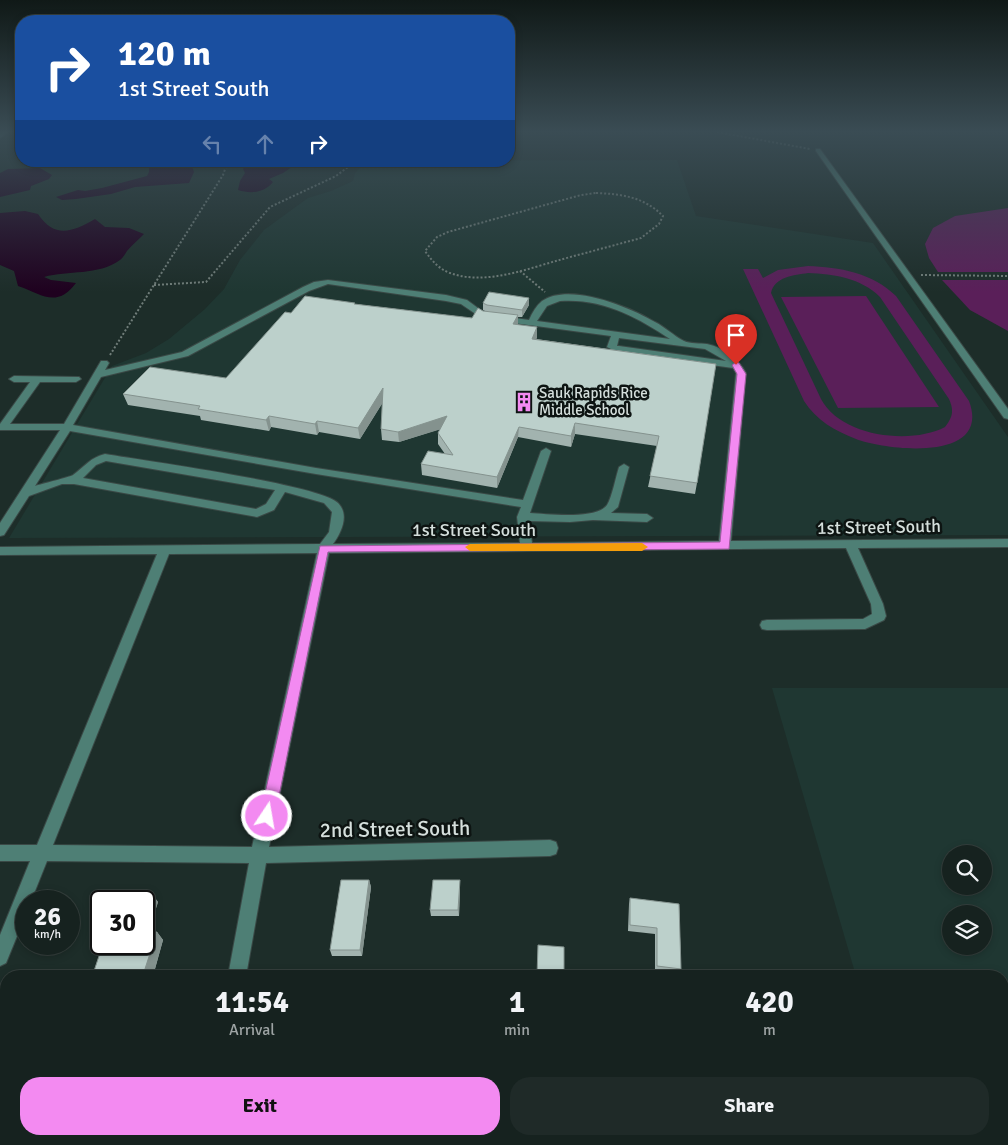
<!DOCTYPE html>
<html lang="en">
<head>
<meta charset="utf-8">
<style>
	:root { --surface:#16221f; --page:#1f2a28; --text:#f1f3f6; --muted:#9ea4a4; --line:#353f3d; --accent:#f38af1 }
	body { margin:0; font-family:Signika,sans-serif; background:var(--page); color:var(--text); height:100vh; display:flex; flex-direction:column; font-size:19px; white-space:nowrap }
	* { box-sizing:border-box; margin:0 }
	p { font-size:16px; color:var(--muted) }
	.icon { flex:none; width:28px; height:28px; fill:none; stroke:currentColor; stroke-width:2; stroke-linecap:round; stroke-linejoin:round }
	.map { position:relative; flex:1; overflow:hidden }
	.sheet { position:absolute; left:0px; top:970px; width:1009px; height:175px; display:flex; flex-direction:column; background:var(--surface); border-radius:20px 20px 0 0; box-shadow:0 2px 8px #0003,0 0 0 1px var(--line) }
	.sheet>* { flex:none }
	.hud { position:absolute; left:15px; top:15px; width:500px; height:152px; border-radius:20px; box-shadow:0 2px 8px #0003,0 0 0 1px var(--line); background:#1a4fa0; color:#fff; overflow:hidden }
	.buttons { position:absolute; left:942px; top:845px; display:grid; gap:10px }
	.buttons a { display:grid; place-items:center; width:50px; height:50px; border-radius:50%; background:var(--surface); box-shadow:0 2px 8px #0003,0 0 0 1px var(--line); font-size:25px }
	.speed { position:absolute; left:15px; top:890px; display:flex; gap:10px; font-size:25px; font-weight:700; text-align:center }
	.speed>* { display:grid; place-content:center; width:65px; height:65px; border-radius:50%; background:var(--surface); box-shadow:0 2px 8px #0003,0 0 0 1px var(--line); line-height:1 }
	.speed small { font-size:12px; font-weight:400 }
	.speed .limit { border:2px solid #111; border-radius:8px; background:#fff; color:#111 }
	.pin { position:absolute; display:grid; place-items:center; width:42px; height:42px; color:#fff; margin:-51px -21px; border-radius:50% 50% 50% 0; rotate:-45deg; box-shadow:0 0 5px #0007 }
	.pin .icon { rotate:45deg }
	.me { position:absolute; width:55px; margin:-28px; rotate:12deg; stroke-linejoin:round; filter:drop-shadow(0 0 4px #0008) }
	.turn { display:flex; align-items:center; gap:18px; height:105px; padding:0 20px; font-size:22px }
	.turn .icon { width:65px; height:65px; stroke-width:2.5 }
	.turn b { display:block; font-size:35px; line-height:42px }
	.lanes { display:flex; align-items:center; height:48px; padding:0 20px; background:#0003; justify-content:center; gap:25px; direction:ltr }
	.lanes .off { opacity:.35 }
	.eta { display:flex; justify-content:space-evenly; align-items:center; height:85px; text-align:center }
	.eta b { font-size:30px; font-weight:700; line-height:35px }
	.action { display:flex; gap:10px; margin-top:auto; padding:10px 20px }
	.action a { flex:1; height:58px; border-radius:20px; background:var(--accent); color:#111; font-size:20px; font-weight:700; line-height:58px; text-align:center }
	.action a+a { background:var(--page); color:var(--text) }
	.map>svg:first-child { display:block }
	.built { fill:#1f3732; fill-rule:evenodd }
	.green { fill:#5a1f59; fill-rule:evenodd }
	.water { fill:#1f011f }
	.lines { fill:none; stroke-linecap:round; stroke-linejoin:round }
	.minor-casing { stroke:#3a4946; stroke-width:2 }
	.path { stroke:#707d79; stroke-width:2; stroke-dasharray:2 2; stroke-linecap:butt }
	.minor { fill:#4e7f75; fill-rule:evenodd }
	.wall { fill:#a2b3af }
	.shaded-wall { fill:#84928e }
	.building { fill:#bcd0cb; stroke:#84928e }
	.route { fill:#f38af1; stroke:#9e5a9d }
	.slow { fill:#f59e0b }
	.labels { text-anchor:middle; stroke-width:5; stroke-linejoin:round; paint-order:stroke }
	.far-poi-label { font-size:15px; fill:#d5dfdc; stroke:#0d1412; text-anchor:start }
	.street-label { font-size:18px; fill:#d5dfdc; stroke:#0d1412 }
	.near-street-label { font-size:21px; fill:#d5dfdc; stroke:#0d1412 }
</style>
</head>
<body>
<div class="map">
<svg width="1008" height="1145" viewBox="0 0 1008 1145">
	<rect width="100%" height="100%" fill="#1d2d29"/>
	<g class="built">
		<path d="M677 160 696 216 873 243 1008 437V535L9 538 112 366 146 353 169 339 205 309 224 289 240 260 264 230 308 198 331 191 353 181 355 173 360 168 368 163 389 161Z"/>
		<path d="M772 688H1008V1145H905L903 1139H1002V976H856ZM951 854H984V886H951ZM951 914H984V946H951Z"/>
	</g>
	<g class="green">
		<path d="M1008 208V272H938L929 258 925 244 933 228 955 216Z"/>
		<path d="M808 266C839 267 873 273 896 296L969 401C992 462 888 451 856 439 835 431 816 420 804 401L743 269H758L763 278 778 270ZM808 273C834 274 861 278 880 297L949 399C954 410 953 417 945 427 911 445 841 437 821 399L771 293C774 277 794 275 808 273Z"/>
		<path d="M942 280H1008V331L970 310Z"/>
		<path d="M866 296 939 407 838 408 781 297Z"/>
	</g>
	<g class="water">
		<path d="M142 161 185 162 191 164 194 172 189 183 135 187 111 194 76 199 62 200 56 197 78 190 85 191 102 188 147 176 149 172V165L141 164Z"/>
		<path d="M244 161H301L283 173 269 179 273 182C264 193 251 194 238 190L240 181 245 173 243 169 246 163Z"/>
		<path d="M40 168 52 175 49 179 31 186 30 190 0 197V173L8 169Z"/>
		<path d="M25 211 38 214C55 239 72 232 95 219L105 227 129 228 144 234C139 239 132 245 127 251 125 254 123 258 120 260 98 276 68 270 44 277L51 280 76 283C56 309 42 294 18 286L14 271 0 265V213Z"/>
	</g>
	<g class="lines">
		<defs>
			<g id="minor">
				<path d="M2 132H8L0 138V133Z"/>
				<path d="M816 149H820L1008 409V419L1004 418 816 151Z"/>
				<path d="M328 280 446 295 467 300 486 314 529 320C532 313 536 306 542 301 569 282 630 307 655 322 665 327 674 336 684 341 690 344 700 343 707 344 722 347 739 359 746 373L731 541 1008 539V547L858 548 883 604 886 616 884 620 865 629 767 630 762 629 760 625 762 621 767 620 863 619 872 614 871 604 846 548 329 553 269 847 550 840 556 842 558 848 556 854 550 856 266 863 246 976H228L249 863 47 861 31 901H26V914L6 963 0 966V935L30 861H0V845H37L157 554 0 555V547L320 544 329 532 332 512 324 503 285 492 274 510 257 517 74 484H62L29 496 4 535 0 536V523L60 430H0V424L30 382H14L9 379 14 376 79 377 81 379 76 382H40L10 424H64L101 361H107L109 363 105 370 182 352 303 287 314 282ZM328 284 446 301 461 304 483 319 611 336 607 347 617 352 733 368 736 373 719 541 532 543 529 521 570 522 593 520 647 522 653 518 647 514 611 513 618 507 629 467 624 464 619 467C616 476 612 497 607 505 596 520 547 514 530 513L551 451 546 448 541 451 523 500 316 468 73 425 101 377 188 356 309 291ZM560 301C602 298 637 317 670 339L537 321 547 306ZM619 338 705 349 726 361 619 346H617ZM70 431 316 474 521 507 517 517 520 543 333 544C341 533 350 515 338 503 322 485 140 460 105 454 91 457 84 467 73 475 70 477 41 484 35 486ZM106 461 275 490 266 504 256 509 83 478 96 465ZM317 553 252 847 53 845 169 554Z"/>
				<path d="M198 1139H218L217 1145H197Z"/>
			</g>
		</defs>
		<use href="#minor" class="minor-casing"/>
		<g class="path">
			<path d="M717 132 810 149"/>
			<path d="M596 193C622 194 644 197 663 216L659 224 641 238C615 245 589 252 563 259 529 268 486 286 450 273 439 269 432 261 425 251L437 237 448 232 581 195Z"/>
			<path d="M520 271 545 292"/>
			<path d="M921 275 1008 276"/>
			<path d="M154 285 206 282 270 207 336 176 356 161"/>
			<path d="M110 355 223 175 228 161"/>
		</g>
		<use href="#minor" class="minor"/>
	</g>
	<g class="wall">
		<path d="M529 298V305L522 317H518V325L537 327 536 339 716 364 697 483 695 494 648 487 657 446 575 434 571 447 518 437 497 488 422 475 421 464 445 454 438 444V433L440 429 399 442 382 440 381 429 383 402 360 439 319 432 317 435 271 427 269 431 201 420 200 416 128 405 123 394 226 378 291 313 355 304 472 318 483 311H485L483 310V303Z"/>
		<path d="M369 880 371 887 362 956H332L330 950Z"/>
		<path d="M460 887 459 916H431L430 910Z"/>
		<path d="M151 893 158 902 148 932H157L163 940 153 976H95L93 974Z"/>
		<path d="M630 898 679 904 681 969 679 975 655 972V934L628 931 629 904Z"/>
	</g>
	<g class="shaded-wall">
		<path d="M529 298V305L522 317V310Z"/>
		<path d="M518 315V326L513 324Z"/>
		<path d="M537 327V338L532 349V339Z"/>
		<path d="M383 388 385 399 360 439 358 428Z"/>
		<path d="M269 416 271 427 269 431 266 420Z"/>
		<path d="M447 416 448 427 399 442 398 432Z"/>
		<path d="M317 421 319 432 317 435 315 424Z"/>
		<path d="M575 423V434L571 447V436Z"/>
		<path d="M519 427 518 437 497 488V477Z"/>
		<path d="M369 880 371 887 362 956 360 950Z"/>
		<path d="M460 880V887L459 916 458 910Z"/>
		<path d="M151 893 158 902 146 940 144 938V915Z"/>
		<path d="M157 932 163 940 153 976H145L143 975Z"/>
		<path d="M329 1139H333L332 1145H329Z"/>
	</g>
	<g class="building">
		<path d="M489 292 529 298 522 310 487 305 483 303Z"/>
		<path d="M305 296 355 303 354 304 472 318 478 308 483 311 518 315 513 324 537 327 532 339 716 364 697 483 650 476 659 436 575 423 571 436 519 427 497 477 421 464 428 451 453 455 438 433 447 416 398 432 381 429 383 388 358 428 317 421 315 424 269 416 266 420 198 409 200 406 123 394 150 367 226 378 285 312 291 313Z"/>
		<path d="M341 880H369L360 950H330Z"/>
		<path d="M433 880H460L458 910H430Z"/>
		<path d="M121 892 151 893 144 915V901H118Z"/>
		<path d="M630 898 679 904 681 969 657 966V928L630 925Z"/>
		<path d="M144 932H157L143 975 93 974 103 944H144Z"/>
		<path d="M538 945 564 947V976H537Z"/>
		<path d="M291 1139H329V1145H290Z"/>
	</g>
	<linearGradient id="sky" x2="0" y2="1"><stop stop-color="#101917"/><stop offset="0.45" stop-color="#3a4c54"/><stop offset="1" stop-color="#3a4c54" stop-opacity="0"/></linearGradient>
	<rect width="1008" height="292" fill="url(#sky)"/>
	<path class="route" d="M736 362 739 363 746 374 729 549 328 552 275 816 272 821 267 823 262 821 260 816 320 546 720 542 737 374 732 365Z"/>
	<path class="slow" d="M642 543 648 547 642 551H470L465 547 470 544Z"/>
	<defs>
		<symbol id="building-bare" viewBox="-9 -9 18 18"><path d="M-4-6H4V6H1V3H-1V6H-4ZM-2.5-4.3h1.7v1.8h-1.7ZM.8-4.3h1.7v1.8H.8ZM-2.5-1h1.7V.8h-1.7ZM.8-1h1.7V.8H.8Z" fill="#f38af1" stroke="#0d1412" stroke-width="2.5" paint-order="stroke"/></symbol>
	</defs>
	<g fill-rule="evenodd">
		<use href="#building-bare" x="510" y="388" width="28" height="28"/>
	</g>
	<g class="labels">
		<g class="far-poi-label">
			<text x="539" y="398">Sauk Rapids Rice<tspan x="539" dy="17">Middle School</tspan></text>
		</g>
		<g class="street-label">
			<text transform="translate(879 527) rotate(-1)" y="6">1st Street South</text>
			<text x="474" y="536">1st Street South</text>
		</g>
		<g class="near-street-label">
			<text transform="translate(395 829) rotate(-1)" y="7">2nd Street South</text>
		</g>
	</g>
</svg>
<div class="buttons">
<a><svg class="icon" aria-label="search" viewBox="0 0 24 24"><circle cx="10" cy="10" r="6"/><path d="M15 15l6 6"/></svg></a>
<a><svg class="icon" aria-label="layers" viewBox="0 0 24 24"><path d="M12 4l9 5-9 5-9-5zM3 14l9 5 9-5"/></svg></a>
</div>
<div class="speed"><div>26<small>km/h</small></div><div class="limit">30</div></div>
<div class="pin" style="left:736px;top:365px;background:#d93025"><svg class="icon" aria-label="arrive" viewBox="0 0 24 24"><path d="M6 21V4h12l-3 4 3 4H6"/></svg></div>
<svg class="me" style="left:267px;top:816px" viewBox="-20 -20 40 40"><circle r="17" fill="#f38af1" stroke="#fff" stroke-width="3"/><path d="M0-11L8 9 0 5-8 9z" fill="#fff"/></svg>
<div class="hud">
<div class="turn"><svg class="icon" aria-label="right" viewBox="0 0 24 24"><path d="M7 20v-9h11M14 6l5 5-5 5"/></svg><div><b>120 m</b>1st Street South</div></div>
<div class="lanes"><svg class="icon off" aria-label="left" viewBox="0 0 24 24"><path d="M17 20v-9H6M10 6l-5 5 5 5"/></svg><svg class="icon off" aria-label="ahead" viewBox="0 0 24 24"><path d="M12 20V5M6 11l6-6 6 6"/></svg><svg class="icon" aria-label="right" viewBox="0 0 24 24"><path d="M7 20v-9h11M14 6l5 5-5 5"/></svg></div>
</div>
<section class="sheet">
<div class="eta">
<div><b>11:54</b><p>Arrival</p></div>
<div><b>1</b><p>min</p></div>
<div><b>420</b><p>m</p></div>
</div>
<div class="action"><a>Exit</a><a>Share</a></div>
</section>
</div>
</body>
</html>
